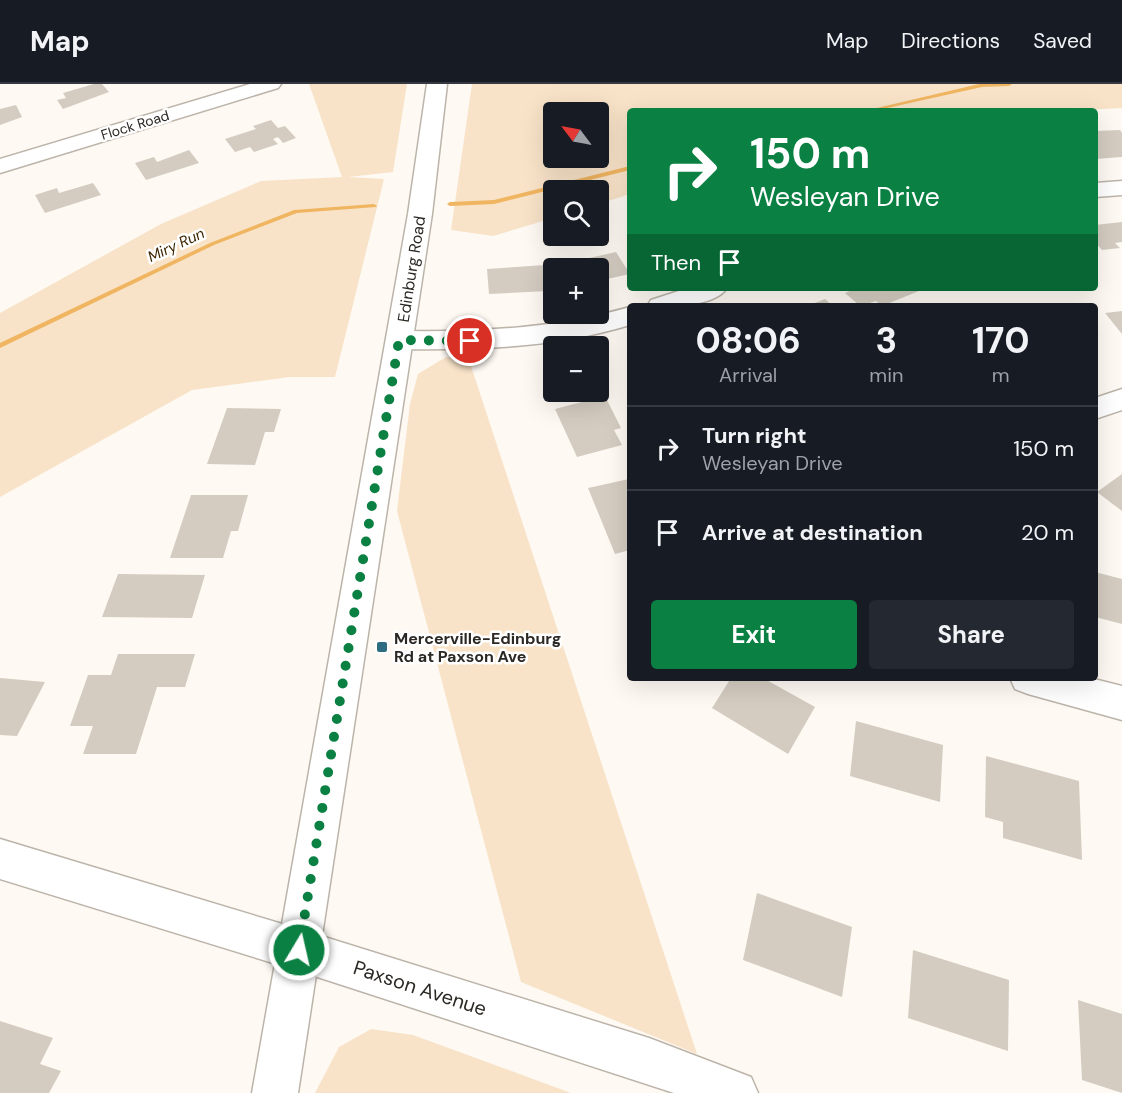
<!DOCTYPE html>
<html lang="en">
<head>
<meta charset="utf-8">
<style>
	:root { --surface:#171b24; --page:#242831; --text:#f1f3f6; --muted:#9ea1a6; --line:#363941; --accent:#0b8043 }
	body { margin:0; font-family:"DM Sans",sans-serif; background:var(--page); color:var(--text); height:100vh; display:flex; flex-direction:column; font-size:22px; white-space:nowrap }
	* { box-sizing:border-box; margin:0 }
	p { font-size:20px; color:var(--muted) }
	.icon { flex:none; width:33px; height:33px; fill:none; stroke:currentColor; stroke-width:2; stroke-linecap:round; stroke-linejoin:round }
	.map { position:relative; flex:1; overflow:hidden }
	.details { position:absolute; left:627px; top:219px; width:471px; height:378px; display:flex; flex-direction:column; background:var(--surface); border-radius:6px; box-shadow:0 6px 24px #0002 }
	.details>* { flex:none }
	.banner { position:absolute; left:627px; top:24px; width:471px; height:183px; border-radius:6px; box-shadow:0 6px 24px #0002; background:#0b8043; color:#fff; overflow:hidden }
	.needle { width:39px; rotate:302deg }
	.buttons { position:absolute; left:543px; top:18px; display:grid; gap:12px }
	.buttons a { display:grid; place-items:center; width:66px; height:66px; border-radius:6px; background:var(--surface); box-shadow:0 6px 24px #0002; font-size:30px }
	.pin { position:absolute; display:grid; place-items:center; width:51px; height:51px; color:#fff; margin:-26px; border:3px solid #fff; border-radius:50%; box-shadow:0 2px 6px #0007 }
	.me { position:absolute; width:66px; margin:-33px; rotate:9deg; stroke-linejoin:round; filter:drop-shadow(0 0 4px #0008) }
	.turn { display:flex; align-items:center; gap:21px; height:126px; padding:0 24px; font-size:27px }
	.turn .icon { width:78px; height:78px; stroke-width:2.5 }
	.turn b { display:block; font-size:42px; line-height:51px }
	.then { display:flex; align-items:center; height:57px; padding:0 24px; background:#0003; gap:12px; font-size:22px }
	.eta { display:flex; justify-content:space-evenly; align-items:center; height:102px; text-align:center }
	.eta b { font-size:36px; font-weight:700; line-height:42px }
	.primary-button { display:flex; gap:12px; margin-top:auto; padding:12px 24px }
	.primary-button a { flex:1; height:69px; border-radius:6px; background:var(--accent); color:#fff; font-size:24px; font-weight:700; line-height:69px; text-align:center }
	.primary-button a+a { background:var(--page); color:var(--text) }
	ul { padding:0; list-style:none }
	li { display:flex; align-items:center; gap:18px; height:84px; padding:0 24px; border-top:2px solid var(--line) }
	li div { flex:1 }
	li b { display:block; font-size:22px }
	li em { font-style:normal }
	header { display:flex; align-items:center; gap:36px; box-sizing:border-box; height:84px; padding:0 30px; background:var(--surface); border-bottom:2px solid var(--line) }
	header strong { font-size:28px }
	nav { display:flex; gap:33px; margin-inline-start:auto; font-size:21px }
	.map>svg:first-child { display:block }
	.green { fill:#f8e3c8; fill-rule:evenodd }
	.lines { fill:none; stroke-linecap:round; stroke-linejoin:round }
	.stream { fill:#f0b561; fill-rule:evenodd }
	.building { fill:#d4ccc1 }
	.minor-casing { stroke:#bcb4a9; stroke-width:3 }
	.tertiary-casing { stroke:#bcb4a9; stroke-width:3 }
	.secondary-casing { stroke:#bcb4a9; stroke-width:3 }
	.minor { fill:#fff; fill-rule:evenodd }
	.tertiary { fill:#fff; fill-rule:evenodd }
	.secondary { fill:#fff; fill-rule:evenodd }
	.route { stroke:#0b8043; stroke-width:10; stroke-dasharray:0 18 }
	.poi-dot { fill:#2e6c82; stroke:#fff; stroke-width:2 }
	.labels { text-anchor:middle; stroke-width:5; stroke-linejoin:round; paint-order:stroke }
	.far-street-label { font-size:14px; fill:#2c2925; stroke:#fff }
	.far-water-label { font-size:15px; font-style:italic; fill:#3c2500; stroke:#fff }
	.street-label { font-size:16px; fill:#2c2925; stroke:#fff }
	.poi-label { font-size:16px; font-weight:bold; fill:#2c2925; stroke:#fff; text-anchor:start }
	.near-street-label { font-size:20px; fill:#2c2925; stroke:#fff }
</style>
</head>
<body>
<header>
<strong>Map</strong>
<nav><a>Map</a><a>Directions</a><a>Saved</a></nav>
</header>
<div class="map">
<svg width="1122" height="1009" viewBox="0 0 1122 1009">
	<rect width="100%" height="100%" fill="#fef9f3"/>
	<g class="green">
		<path d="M309 0H407L393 88 348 93 384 95 335 293H290L192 306 0 413V229L161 140 261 97 342 93Z"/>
		<path d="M472 0H1122V24L1064 27H630V110L599 120 598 106H554L553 134 493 152 451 146ZM554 28H598V74H554Z"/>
		<path d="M446 273H468L697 970 521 898 397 427 410 320 418 290Z"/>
		<path d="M371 945 413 951 571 1009H315L339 963Z"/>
	</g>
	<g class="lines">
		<g class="stream">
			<path d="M979 0H1012L1009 2 982 3 874 27H864Z"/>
			<path d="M630 82V86L494 120 450 122 447 120 450 118 494 116Z"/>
			<path d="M374 120 377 122 376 123 297 129 214 161 0 264V259L210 159 294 126Z"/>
		</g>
	</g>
	<g class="building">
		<path d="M94 0H102L109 8 63 25 57 16 66 14 63 9Z"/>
		<path d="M16 21 22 33 0 41V25Z"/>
		<path d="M271 36 278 44 285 42 296 54 283 59 278 53 273 55 278 60 254 68 250 63 235 68 225 55 256 45 253 42Z"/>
		<path d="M1120 46 1122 49V73L1095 75V47Z"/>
		<path d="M189 66 199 79 146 96 135 79 154 73 157 78Z"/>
		<path d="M93 99 101 111 45 129 35 111 57 104 59 109Z"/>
		<path d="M1122 138V158L1115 159 1120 164 1102 166 1095 158V141Z"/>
		<path d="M616 168 630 190 598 197V184H570L567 179Z"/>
		<path d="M545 181 548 207 489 210 487 185Z"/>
		<path d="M857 204H914L919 207 882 222 876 217 860 222 845 209Z"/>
		<path d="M825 215 833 222H807Z"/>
		<path d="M1122 227V250L1105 229Z"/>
		<path d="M605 312 621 344 614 346 622 361 577 373 555 325Z"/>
		<path d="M227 324 281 325 274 348H265L255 381 207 380Z"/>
		<path d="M1122 390V427L1097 408Z"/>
		<path d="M629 395 630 466 615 470 588 404Z"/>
		<path d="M191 411H248L238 447H231L223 474H170Z"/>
		<path d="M1095 488 1122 495V540L1095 533Z"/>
		<path d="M118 490 205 491 192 534 102 533Z"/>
		<path d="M118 570H195L185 603H157L136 670H83L93 642H70L88 591H111Z"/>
		<path d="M0 594 45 598 17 652 0 651Z"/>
		<path d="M731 594H763L815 623 788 670 712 624Z"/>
		<path d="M856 637 943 661 940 718 850 692Z"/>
		<path d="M986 672 1079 697 1082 776 1003 754V738L985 733Z"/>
		<path d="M757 809 852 843 842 913 743 876Z"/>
		<path d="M913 866 1009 896 1008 967 908 934Z"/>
		<path d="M1078 916 1122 930V1009L1082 996Z"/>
		<path d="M0 937 53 954 40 980 61 987 49 1009H0Z"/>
	</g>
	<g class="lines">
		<defs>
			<g id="minor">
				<path d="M1122 97V111L1095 113V99Z"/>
				<path d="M688 204H727C714 224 668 222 647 222L651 216Z"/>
				<path d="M630 223V241C554 264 478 266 399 265L390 262 386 256 390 250 399 247C478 248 553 245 630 223Z"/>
				<path d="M1122 305V326L1095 335V314Z"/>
				<path d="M1010 594H1090L1122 602V636L1028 610 1015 605Z"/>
				<path d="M0 755 299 845 314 851 320 866 314 881 299 887 0 795Z"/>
			</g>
			<path id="tertiary" d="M299 845 649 954 751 993 758 1009H674L299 887 284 881 278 866 284 851Z"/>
			<g id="secondary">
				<path d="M250 0H281L278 4 0 89V75Z"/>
				<path d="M427 0H447L432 130 298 1009H252L408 130Z"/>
			</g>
		</defs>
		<use href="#minor" class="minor-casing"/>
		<use href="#tertiary" class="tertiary-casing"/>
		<use href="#secondary" class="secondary-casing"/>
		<use href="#minor" class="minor"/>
		<use href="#tertiary" class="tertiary"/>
		<use href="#secondary" class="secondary"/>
	</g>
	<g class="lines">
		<path class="route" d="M299 866 399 256 470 257"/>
	</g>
	<rect class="poi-dot" x="376" y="557" width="12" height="12" rx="3"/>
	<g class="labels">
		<g class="far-street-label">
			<text transform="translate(135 41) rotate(-17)" y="5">Flock Road</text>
		</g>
		<g class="far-water-label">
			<text transform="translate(176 161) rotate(-25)" y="5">Miry Run</text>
		</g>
		<g class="street-label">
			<text transform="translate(411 185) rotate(-81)" y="6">Edinburg Road</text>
		</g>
		<g class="poi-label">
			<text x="394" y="560">Mercerville-Edinburg<tspan x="394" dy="18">Rd at Paxson Ave</tspan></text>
		</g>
		<g class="near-street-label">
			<text transform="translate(420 904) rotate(18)" y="7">Paxson Avenue</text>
		</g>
	</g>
</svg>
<div class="buttons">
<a><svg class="needle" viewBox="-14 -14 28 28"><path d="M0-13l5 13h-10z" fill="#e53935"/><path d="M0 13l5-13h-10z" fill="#9ea1a6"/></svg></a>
<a><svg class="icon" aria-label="search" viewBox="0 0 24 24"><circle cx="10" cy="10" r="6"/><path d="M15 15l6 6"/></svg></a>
<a>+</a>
<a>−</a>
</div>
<div class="pin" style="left:470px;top:257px;background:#d93025"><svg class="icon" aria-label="arrive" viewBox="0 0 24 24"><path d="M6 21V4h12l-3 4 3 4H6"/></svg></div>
<svg class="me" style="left:299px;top:866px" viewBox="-20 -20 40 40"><circle r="17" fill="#0b8043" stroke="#fff" stroke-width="3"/><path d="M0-11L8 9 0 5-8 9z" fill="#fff"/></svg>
<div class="banner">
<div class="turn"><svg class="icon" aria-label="right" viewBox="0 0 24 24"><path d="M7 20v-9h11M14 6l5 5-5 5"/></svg><div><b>150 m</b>Wesleyan Drive</div></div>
<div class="then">Then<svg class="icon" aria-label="arrive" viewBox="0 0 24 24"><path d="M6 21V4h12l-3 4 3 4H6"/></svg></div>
</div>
<section class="details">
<div class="eta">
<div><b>08:06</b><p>Arrival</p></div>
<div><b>3</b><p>min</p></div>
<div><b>170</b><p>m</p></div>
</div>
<ul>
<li><svg class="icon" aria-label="right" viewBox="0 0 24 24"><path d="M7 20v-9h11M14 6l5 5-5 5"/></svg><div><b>Turn right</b><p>Wesleyan Drive</p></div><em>150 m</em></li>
<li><svg class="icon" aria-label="arrive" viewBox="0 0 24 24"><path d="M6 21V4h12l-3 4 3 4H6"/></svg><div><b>Arrive at destination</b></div><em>20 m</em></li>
</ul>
<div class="primary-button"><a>Exit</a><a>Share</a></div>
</section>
</div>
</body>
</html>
